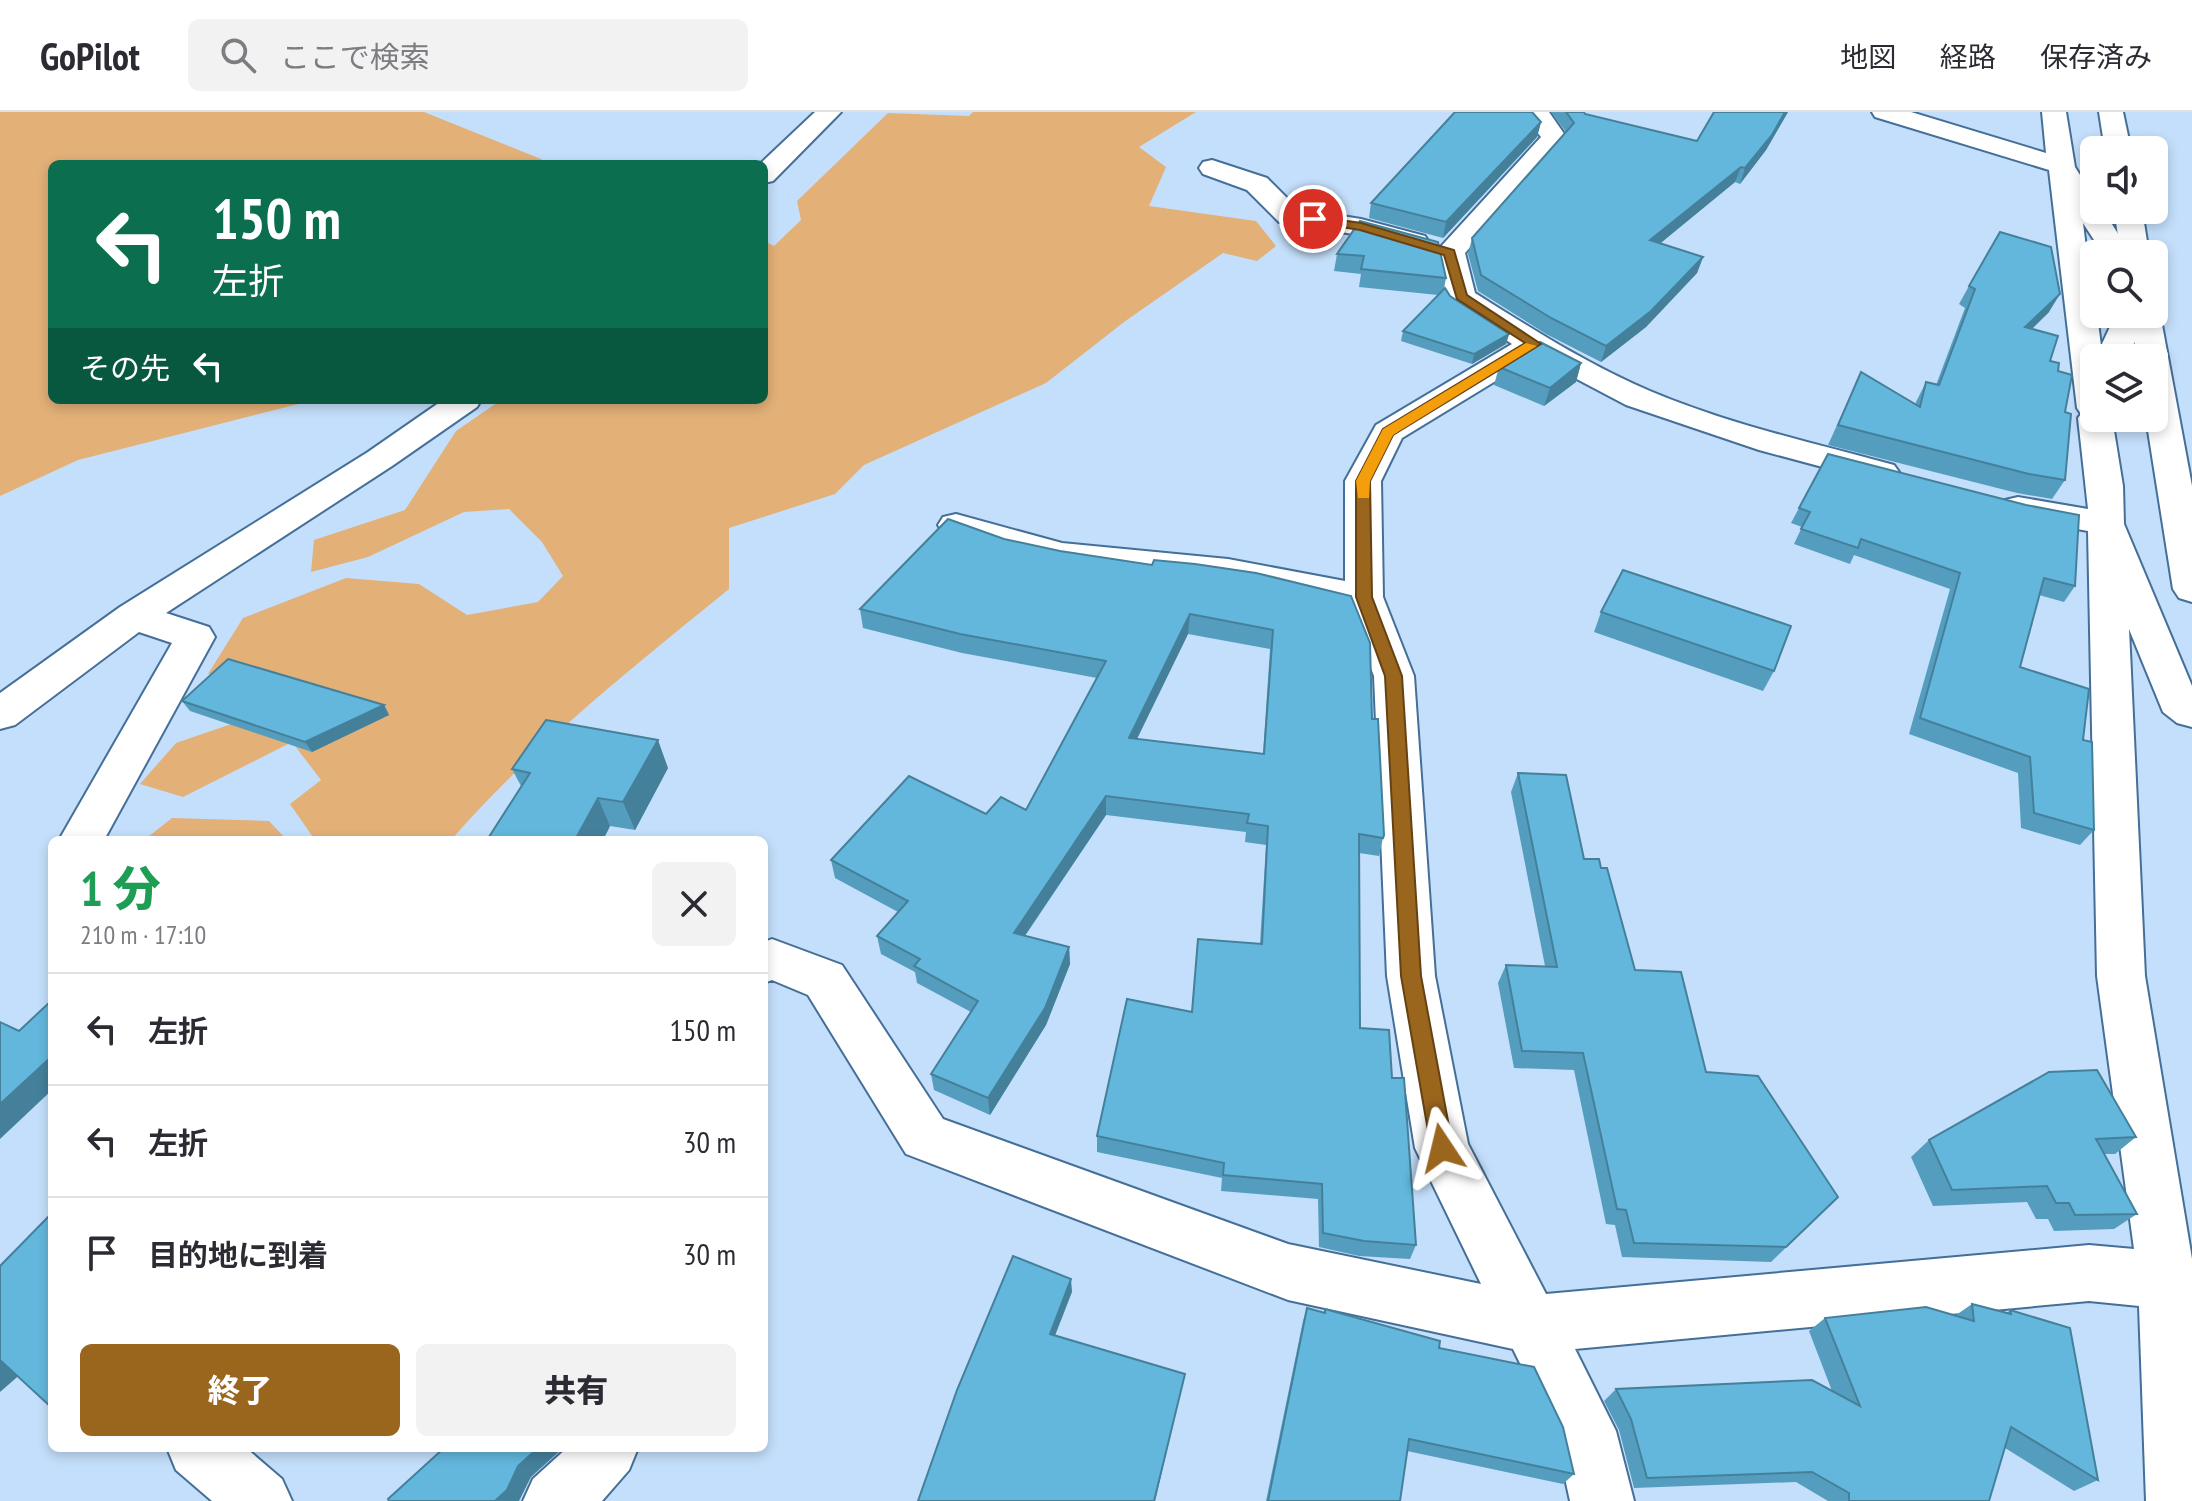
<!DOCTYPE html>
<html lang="ja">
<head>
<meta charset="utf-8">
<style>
	:root { --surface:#fff; --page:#f2f2f3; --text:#2b2b33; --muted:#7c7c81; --line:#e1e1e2; --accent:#9a651d }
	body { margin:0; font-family:"PT Sans Narrow","Noto Sans JP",sans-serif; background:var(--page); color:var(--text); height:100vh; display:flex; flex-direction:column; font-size:30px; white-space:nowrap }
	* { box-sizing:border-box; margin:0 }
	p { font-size:26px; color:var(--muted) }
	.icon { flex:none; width:44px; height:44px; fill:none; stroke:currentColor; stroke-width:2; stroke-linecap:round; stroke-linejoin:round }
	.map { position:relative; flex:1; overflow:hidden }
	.details { position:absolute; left:48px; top:724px; width:720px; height:616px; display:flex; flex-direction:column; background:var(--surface); border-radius:12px; box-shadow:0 4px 12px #0003 }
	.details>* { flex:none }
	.guide { position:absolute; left:48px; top:48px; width:720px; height:244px; border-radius:12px; box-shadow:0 4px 12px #0003; background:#0b6e4f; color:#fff; overflow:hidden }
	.controls { position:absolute; left:2080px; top:24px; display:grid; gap:16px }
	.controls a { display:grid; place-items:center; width:88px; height:88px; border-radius:12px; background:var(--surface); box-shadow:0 4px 12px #0003; font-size:40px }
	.pin { position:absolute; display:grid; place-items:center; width:68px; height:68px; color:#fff; margin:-34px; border:4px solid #fff; border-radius:50%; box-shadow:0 2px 8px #0007 }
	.me { position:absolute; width:88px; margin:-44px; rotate:350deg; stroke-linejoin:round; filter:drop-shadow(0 0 6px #0008) }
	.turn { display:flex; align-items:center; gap:28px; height:168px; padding:0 32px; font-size:36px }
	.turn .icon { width:104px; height:104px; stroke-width:2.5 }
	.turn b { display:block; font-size:56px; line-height:68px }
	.then { display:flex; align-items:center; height:76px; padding:0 32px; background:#0003; gap:16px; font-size:30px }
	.round { display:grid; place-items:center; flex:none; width:84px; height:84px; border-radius:12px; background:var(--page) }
	.headline { display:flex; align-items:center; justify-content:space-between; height:136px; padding:0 32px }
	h1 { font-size:48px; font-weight:800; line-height:60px; color:#1e9e55 }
	.button { display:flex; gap:16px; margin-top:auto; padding:16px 32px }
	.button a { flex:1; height:92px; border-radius:12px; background:var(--accent); color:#fff; font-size:32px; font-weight:800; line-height:92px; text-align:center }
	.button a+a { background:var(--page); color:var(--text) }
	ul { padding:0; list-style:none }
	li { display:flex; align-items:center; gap:24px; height:112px; padding:0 32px; border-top:2px solid var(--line) }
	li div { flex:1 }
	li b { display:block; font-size:30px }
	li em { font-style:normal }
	header { display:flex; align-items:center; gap:48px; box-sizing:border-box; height:112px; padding:0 40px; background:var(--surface); border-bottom:2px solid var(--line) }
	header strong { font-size:38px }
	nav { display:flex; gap:44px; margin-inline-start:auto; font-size:28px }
	.search { width:560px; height:72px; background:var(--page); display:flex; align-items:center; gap:20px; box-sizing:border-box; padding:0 28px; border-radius:12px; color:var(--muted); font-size:30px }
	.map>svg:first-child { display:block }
	.green { fill:#e3b078 }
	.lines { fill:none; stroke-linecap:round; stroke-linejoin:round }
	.minor-casing { stroke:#446f98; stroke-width:4 }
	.major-casing { stroke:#446f98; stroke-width:4 }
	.minor { fill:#fff; fill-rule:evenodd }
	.major { fill:#fff; fill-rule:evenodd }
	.wall { fill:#559dbe; fill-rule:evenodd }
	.shaded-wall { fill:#45809b }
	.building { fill:#63b7dd; stroke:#45809b; stroke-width:2; fill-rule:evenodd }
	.route { fill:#9a651d; stroke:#644213; stroke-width:2 }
	.slow { fill:#f59e0b }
</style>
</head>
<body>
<header>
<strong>GoPilot</strong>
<div class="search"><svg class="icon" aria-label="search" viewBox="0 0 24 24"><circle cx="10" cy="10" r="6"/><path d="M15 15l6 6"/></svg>ここで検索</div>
<nav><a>地図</a><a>経路</a><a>保存済み</a></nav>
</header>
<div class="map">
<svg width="2192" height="1389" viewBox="0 0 2192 1389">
	<rect width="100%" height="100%" fill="#c4dffb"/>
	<g class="green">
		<path d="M0 0H424L541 47 546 52H52V288H314L78 348 0 384Z"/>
		<path d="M973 0H1196L1139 35 1166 55 1149 94 1256 109 1276 134 1257 149 1223 141 1124 210 1046 271 864 353 835 382 729 416V477C632 556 533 634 451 728H315L290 692 321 668 292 630 183 685 140 672 176 631 269 599 277 568 208 562 243 506 346 466 419 472 467 503 538 490 563 464 542 430 509 397 464 400 368 445 311 460 314 428 405 398 456 319 501 288H764V129L774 134 801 108 797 89 888 1 969 4Z"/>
		<path d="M172 706 269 709 287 728H144Z"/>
	</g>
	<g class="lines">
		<defs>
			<g id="minor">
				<path d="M815 0H841L773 69 764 71V52H760Z"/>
				<path d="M1521 0H1549L1567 26 1465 141 1475 181C1531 216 1588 253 1650 279 1728 312 1813 331 1894 353L1899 360 1894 367 1882 371 1759 338 1626 293 1535 245 1402 326 1381 369 1383 485 1414 564 1435 864 1468 1032 1546 1182 2089 1133 2134 1137 2097 864 2088 419 2005 404 2000 396 2005 388 2018 385 2088 397 2078 306 2081 302 2077 296 2049 58 1875 5 1872 0H1911L2046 41 2042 0H2066L2075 55 2094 85V98H2103L2131 142H2103L2083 111 2094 202H2097L2101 234 2116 202H2146L2133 234 2132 246H2094V306H2112L2123 374 2124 412 2192 574V615L2177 611 2163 600 2129 517 2145 864 2192 1147V1389H2146L2139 1194 2089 1189 1575 1237 1616 1319 1634 1389H1570L1556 1325 1513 1237 1288 1188 906 1042 808 883 772 868 764 871V830L772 827 842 853 943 1007 1288 1132 1481 1172 1415 1036 1387 864 1374 564 1348 495 1228 471 1061 455 943 421 938 413 943 405 956 402 1062 431 1228 447 1345 469V369L1376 313 1512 232 1450 191 1446 185 1436 140 1541 25Z"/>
				<path d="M1212 48 1267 66 1298 97 1361 107 1425 124 1429 130 1425 136 1415 139 1359 123 1279 110 1247 78 1203 62 1199 56 1203 50Z"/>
				<path d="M443 288H481L477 295 392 354 166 501 209 515 215 525 104 728H59L172 531 139 520 15 613 0 617V581L120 495 368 340Z"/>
				<path d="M167 1336H246L282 1367 292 1389H212L176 1358Z"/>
				<path d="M567 1336H638L629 1358 602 1389H523L533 1367Z"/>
			</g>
			<g id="major">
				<path d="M2099 0H2123L2131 38H2105Z"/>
				<path d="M2114 98H2142L2149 142H2121Z"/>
				<path d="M2154 195 2160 202 2192 374V490L2179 486 2173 477 2146 306H2154V246H2137L2130 202H2154Z"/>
			</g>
		</defs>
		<use href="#minor" class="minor-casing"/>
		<use href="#major" class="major-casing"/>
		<use href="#minor" class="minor"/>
		<use href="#major" class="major"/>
	</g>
	<g class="wall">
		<path d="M1551 0H1584L1585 2 1697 29 1714 0H1788L1766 38 1740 72 1735 70 1660 131 1703 145 1697 161 1646 215 1601 250 1546 222 1478 179 1468 142 1472 126 1566 20Z"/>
		<path d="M1541 10 1537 25 1443 126 1369 106 1371 91Z"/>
		<path d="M1360 109 1446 166 1444 177 1450 184 1509 222 1506 232 1472 252 1401 229 1403 219 1438 183 1359 175 1361 162 1334 159 1337 142Z"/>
		<path d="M1969 174 2049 200 2032 217 2058 259 2065 300V368L2052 387 2017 381 1828 333 1861 260 1915 292 1926 270 1936 273 1965 196 1959 192Z"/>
		<path d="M1581 251 1576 270 1544 294 1494 273 1499 255Z"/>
		<path d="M1799 396 2075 474 2064 490 2039 483 2020 555 2083 628 2094 718 2080 733 2021 716 2018 661 1909 622 1950 477 1854 443 1850 452 1794 432 1802 415 1791 411Z"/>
		<path d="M1004 427 1060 439 1152 453 1256 461 1372 607 1383 726 1379 744 1359 741 1360 916 1392 966 1416 1133 1410 1147 1359 1144 1319 1135 1318 1087 1221 1079 1222 1066 1097 1040V1024L1191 900 1260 832 1266 733 1245 730 1246 720 1106 703 1025 824 1069 835 1070 852 1046 913 990 1003 934 978 931 962 971 900 917 871 915 860 881 842 877 824 898 800 835 766 831 748 986 702 1026 698 1097 566 962 541 863 516 860 497ZM1188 522 1270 537 1263 642 1137 627Z"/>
		<path d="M1601 500 1774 559 1763 579 1594 520Z"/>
		<path d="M182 589 384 593 389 603 312 640 190 599Z"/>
		<path d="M668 656 635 718 610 714 603 728H487L521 674 512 657Z"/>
		<path d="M1518 661 1584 747 1635 858 1706 960 1838 1085 1771 1150 1622 1145 1615 1113 1606 1112 1574 958 1514 956 1498 871 1506 853 1545 854 1511 680Z"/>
		<path d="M2136 1025 2115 1042H2104L2137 1102 2114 1117 2054 1119 2048 1107H2036L2027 1090 1933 1094 1911 1045 1929 1028Z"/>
		<path d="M1972 1192 2007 1201 2010 1198 2098 1368 2074 1379 2005 1336 1989 1389H1828L1796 1370 1634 1376 1619 1318 1604 1289 1616 1277 1832 1279 1809 1219 1825 1206 1956 1203Z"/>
		<path d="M1307 1196 1324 1201 1325 1197 1439 1236 1574 1362 1563 1372 1407 1339 1400 1389H1266L1303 1209Z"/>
	</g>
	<g class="shaded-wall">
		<path d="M1785 0H1788L1766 38 1740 72 1745 56Z"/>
		<path d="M1541 10 1537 25 1443 126 1446 110Z"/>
		<path d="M1741 55 1735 70 1645 144 1650 128Z"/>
		<path d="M1703 145 1697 161 1646 215 1601 250 1606 234Z"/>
		<path d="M2060 182 2049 200 2014 234 2025 215Z"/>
		<path d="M1509 222 1506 232 1472 252 1474 242Z"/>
		<path d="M1581 251 1576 270 1544 294 1550 276Z"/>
		<path d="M1190 502 1188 522 1128 645 1129 626Z"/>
		<path d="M384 593 389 603 312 640 305 630Z"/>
		<path d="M658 628 668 656 635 718 623 690Z"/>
		<path d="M1106 684V703L1015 838 1014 821Z"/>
		<path d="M598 686 610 714 603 728H575Z"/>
		<path d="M1069 835 1070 852 1046 913 990 1003 988 986Z"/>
		<path d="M50 946 52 947V978L0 1027V992Z"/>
		<path d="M1071 1167 1072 1180 1051 1234 1050 1222Z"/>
		<path d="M0 1248 23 1260 0 1280Z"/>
		<path d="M1185 1262 1155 1389H1154Z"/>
		<path d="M538 1336H563L531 1365 519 1389H495L518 1354Z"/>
	</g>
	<g class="building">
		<path d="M1455 0H1532L1541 10 1446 110 1371 91Z"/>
		<path d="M1566 0H1584L1585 2 1697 29 1714 0H1785L1772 23 1745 56 1741 55 1650 128 1703 145 1651 199 1606 234 1551 206 1481 163 1472 126 1574 11Z"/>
		<path d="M1360 109 1438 130 1446 166 1361 157 1364 144 1337 142Z"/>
		<path d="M2000 120 2051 135 2060 182 2025 215 2058 224 2050 249 2059 251 2058 259 2072 263 2065 300 2071 302 2065 368 2029 362 1838 313 1861 260 1920 295 1926 270 1939 273 1975 177 1969 174Z"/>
		<path d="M1445 176 1450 184 1509 222 1474 242 1403 219Z"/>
		<path d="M1540 230 1581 251 1550 276 1499 255Z"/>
		<path d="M1828 342 2026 393 2079 403 2075 474 2044 466 2020 555 2089 577 2083 628 2092 630 2094 718 2034 701 2030 645 1920 606 1960 461 1861 427 1858 436 1801 417 1810 400 1799 396Z"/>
		<path d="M948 407 1004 427 1060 439 1152 453 1154 448 1195 452 1256 461 1351 484 1370 531 1372 607H1378L1384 723 1383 726 1359 722 1360 916 1389 918 1392 966H1404L1416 1133 1364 1129 1323 1121 1322 1072 1223 1063 1224 1051 1097 1024 1127 887 1192 900 1198 827 1262 832 1268 714 1247 711 1249 702 1106 684 1014 821 1069 835 1045 896 988 986 931 962 978 889 914 854 920 847 877 824 908 789 831 748 909 664 986 702 1001 685 1026 698 1106 549 960 522 860 497ZM1190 502 1273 518 1264 642 1129 626Z"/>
		<path d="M1623 458 1791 514 1774 559 1601 500Z"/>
		<path d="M228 547 384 593 305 630 182 589Z"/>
		<path d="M546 608 658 628 623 690 598 686 575 728H487L530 661 512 657Z"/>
		<path d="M1518 661 1566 663 1584 747H1599L1601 756H1607L1635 858 1681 860 1706 960 1758 964 1838 1085 1786 1135 1634 1131 1626 1098 1617 1097 1583 941 1522 939 1506 853 1557 855Z"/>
		<path d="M52 888V946H50L0 992V910L19 919Z"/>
		<path d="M2097 958 2136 1025 2096 1027 2137 1102 2075 1103 2069 1091H2056L2047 1074 1952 1078 1929 1028 2049 960Z"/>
		<path d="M52 1101V1296L0 1248V1154Z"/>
		<path d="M1013 1144 1071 1167 1050 1222 1185 1262 1154 1389H918L957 1278Z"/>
		<path d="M1972 1192 2011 1202 2010 1198 2070 1216 2098 1368 2011 1315 1989 1389H1849V1381L1812 1360 1647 1366 1631 1307 1616 1277 1812 1268 1860 1294 1825 1206 1926 1195 1974 1209Z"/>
		<path d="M1307 1196 1325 1201V1197L1440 1229 1439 1236 1534 1255 1563 1315 1574 1362 1409 1327 1400 1389H1268Z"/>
		<path d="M444 1336H538L518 1354 507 1378 495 1389H389L388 1387Z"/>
	</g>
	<path class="route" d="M1313 104 1361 111 1454 138 1467 183 1541 232 1393 323 1370 369 1372 485 1402 564 1421 864 1453 1036 1450 1043 1442 1046 1434 1043 1431 1036 1401 864 1385 564 1356 485V369L1383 317 1525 231 1457 187 1444 143 1360 118 1309 110V105Z"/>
	<path class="slow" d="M1526 231 1537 234 1393 323 1370 369 1369 386H1358L1356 369 1383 317Z"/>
</svg>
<div class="controls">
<a><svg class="icon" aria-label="sound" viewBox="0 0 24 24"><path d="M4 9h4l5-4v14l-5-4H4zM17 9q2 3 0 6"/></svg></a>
<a><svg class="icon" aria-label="search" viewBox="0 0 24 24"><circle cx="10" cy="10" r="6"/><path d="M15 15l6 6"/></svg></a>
<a><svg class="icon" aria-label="layers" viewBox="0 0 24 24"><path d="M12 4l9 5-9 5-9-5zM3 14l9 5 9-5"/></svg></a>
</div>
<div class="pin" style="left:1313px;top:107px;background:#d93025"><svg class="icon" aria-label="arrive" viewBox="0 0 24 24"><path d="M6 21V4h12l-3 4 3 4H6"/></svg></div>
<svg class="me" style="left:1442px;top:1036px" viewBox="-20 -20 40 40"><path d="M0-17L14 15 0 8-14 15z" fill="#9a651d" stroke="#fff" stroke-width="4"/></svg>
<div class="guide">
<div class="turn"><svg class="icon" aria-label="left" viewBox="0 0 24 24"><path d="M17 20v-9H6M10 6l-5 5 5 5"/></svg><div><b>150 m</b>左折</div></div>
<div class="then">その先<svg class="icon" aria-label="left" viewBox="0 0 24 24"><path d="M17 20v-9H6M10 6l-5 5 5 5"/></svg></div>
</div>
<section class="details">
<div class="headline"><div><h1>1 分</h1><p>210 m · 17:10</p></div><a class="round"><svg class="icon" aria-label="close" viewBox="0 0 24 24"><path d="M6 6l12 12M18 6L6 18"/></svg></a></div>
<ul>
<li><svg class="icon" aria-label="left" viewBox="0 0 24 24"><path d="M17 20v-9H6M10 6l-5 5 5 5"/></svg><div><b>左折</b></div><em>150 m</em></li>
<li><svg class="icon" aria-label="left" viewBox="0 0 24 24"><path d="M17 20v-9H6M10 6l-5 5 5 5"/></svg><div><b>左折</b></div><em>30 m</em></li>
<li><svg class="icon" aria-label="arrive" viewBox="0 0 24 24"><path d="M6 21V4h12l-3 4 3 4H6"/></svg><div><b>目的地に到着</b></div><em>30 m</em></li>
</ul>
<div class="button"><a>終了</a><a>共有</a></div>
</section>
</div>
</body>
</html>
